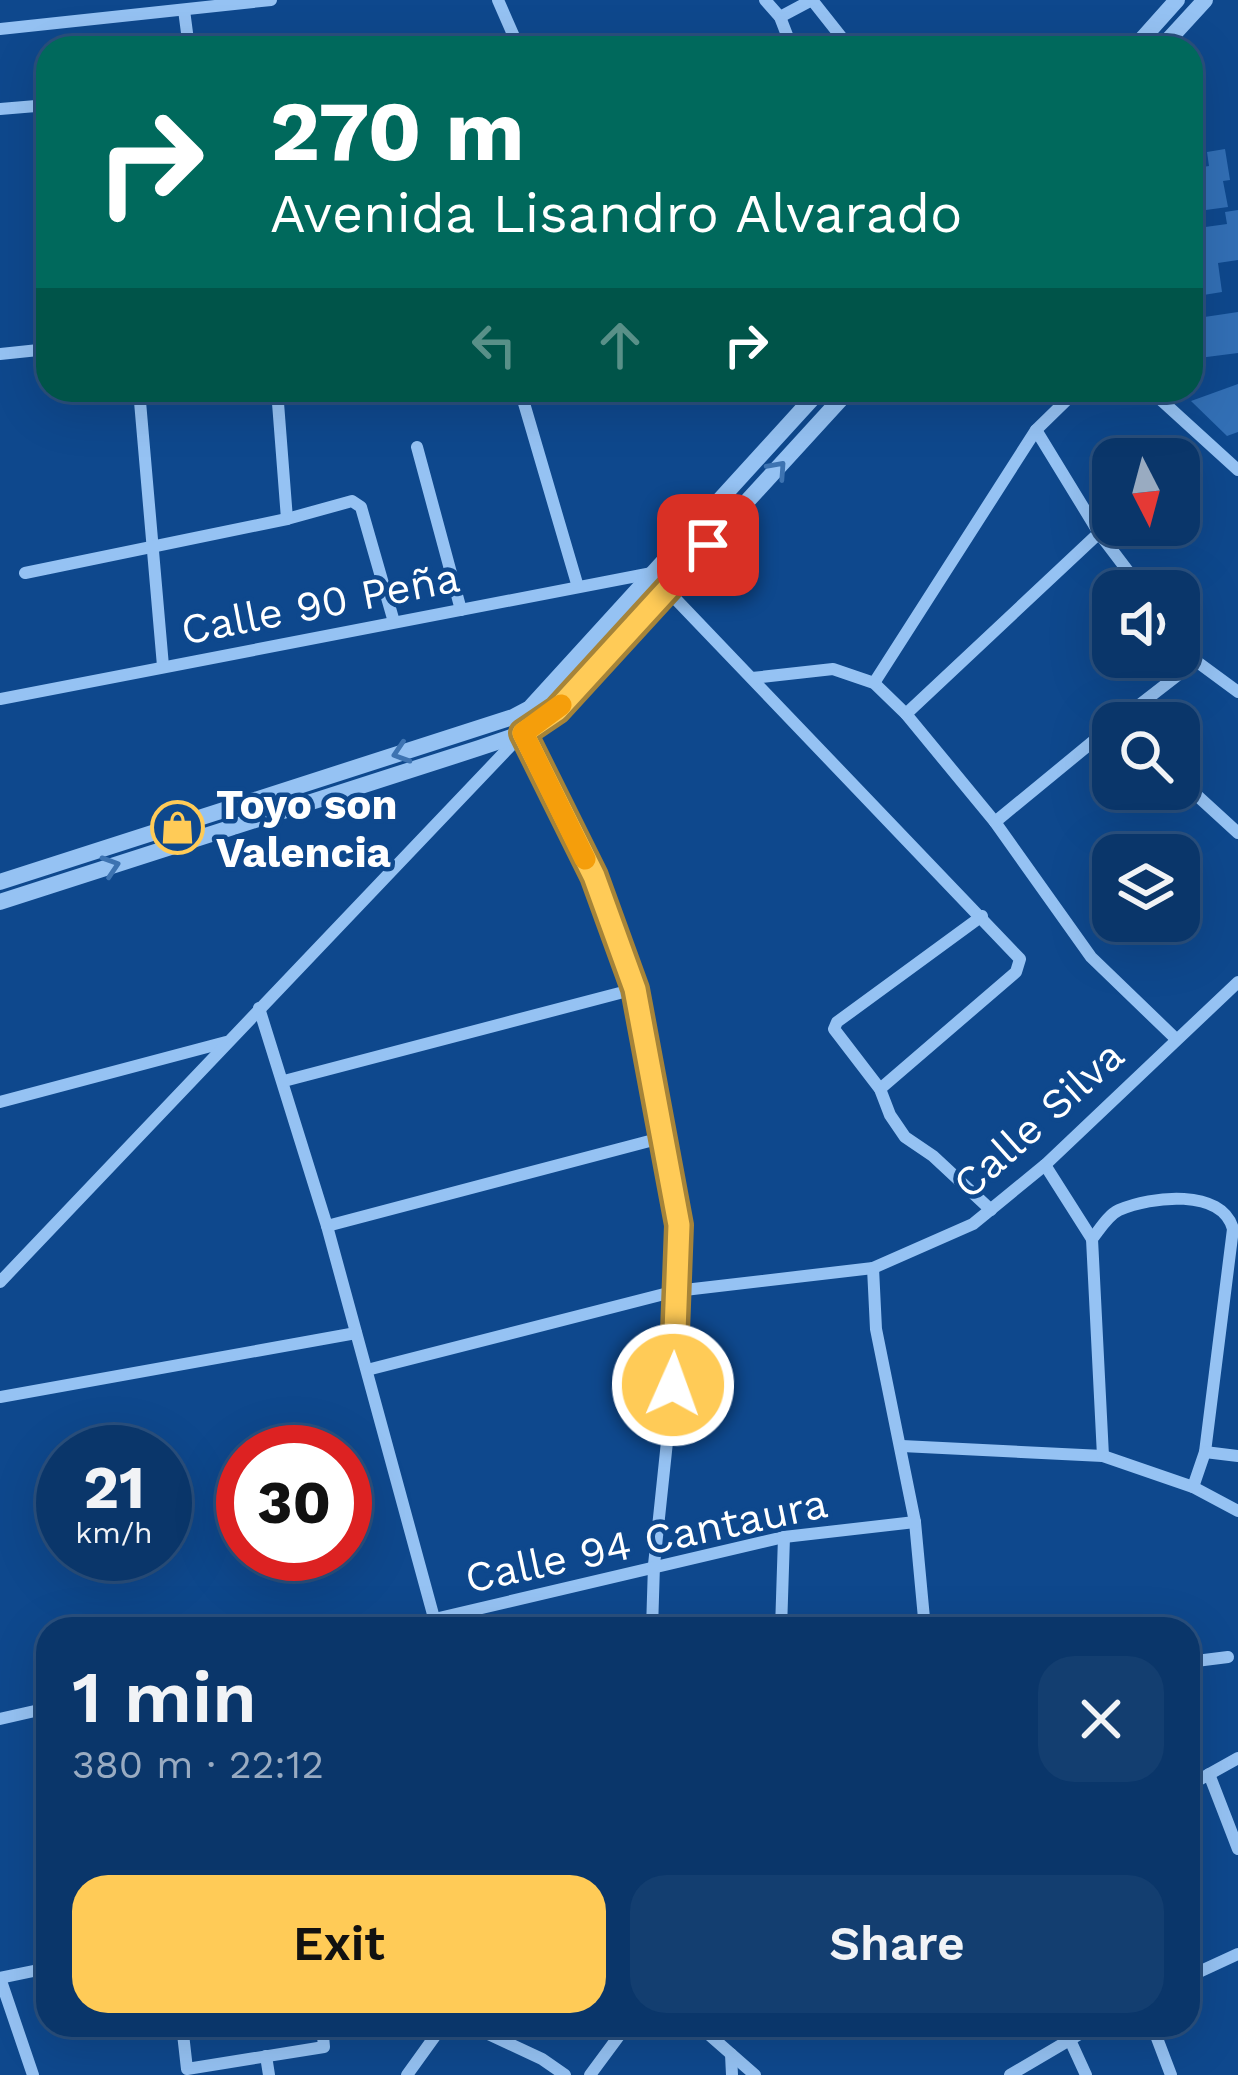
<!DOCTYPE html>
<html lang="en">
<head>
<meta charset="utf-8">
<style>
	:root { --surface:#0a366a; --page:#133e70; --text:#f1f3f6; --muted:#99abc1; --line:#2a507e; --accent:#ffcb57 }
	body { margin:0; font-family:"Work Sans",sans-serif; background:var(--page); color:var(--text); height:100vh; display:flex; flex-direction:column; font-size:45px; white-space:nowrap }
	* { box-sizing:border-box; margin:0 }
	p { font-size:39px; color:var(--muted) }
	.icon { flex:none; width:66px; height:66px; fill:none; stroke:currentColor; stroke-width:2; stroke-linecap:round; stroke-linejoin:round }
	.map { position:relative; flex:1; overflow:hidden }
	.panel { position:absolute; left:36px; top:1617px; width:1164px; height:420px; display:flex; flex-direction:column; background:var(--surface); border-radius:36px; box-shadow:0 12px 48px #0002,0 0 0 3px var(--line) }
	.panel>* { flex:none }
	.guide { position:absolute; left:36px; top:36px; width:1167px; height:366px; border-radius:36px; box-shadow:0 12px 48px #0002,0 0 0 3px var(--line); background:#00695c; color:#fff; overflow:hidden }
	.needle { width:78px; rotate:174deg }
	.controls { position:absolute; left:1092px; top:438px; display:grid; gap:24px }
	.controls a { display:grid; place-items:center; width:108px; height:108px; border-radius:24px; background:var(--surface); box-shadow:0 12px 48px #0002,0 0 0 3px var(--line); font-size:60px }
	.speed { position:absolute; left:36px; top:1425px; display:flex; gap:24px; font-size:60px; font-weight:700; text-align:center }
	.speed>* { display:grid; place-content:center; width:156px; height:156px; border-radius:50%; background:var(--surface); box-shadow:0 12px 48px #0002,0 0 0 3px var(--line); line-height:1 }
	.speed small { font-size:30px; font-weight:400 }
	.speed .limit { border:18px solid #d22; background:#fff; color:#111 }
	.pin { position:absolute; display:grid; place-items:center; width:102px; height:102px; color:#fff; margin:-51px; border-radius:24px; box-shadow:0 6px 18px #0006 }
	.me { position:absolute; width:132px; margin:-66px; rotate:2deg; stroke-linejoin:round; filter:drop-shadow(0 0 9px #0008) }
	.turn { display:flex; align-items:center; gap:42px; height:252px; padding:0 36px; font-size:54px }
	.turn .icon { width:156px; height:156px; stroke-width:2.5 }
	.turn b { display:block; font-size:84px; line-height:102px }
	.lanes { display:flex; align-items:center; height:114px; padding:0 36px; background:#0003; justify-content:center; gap:60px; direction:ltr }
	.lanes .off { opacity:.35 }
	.round { display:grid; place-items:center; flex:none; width:126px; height:126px; border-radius:36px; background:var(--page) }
	.summary { display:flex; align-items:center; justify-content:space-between; height:204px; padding:0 36px }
	h1 { font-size:72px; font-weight:600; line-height:90px }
	.cta { display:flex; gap:24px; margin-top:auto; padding:24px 36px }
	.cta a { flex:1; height:138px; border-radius:36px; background:var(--accent); color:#111; font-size:48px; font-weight:600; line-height:138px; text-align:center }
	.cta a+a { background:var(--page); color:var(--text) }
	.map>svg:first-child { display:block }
	.building { fill:#326fb5 }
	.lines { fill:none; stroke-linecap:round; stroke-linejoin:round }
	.minor { stroke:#95c2f3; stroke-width:12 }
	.tertiary { stroke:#95c2f3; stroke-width:16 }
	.oneway { stroke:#3d73b1 }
	.route-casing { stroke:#a68439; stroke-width:30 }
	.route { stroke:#ffcb57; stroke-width:21 }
	.slow { stroke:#f59e0b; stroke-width:21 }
	.labels { text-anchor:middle; stroke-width:9; stroke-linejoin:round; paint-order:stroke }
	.street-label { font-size:42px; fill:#fff; stroke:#0e488d }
	.poi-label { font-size:42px; font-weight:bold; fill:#fff; stroke:#0e488d; text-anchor:start }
</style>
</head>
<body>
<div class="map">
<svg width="1238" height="2075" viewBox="0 0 1238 2075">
	<rect width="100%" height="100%" fill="#0e488d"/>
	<g class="building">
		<path d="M1225 149 1230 180 1223 181 1228 207 1191 212V169L1209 166 1207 152Z"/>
		<path d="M1238 210V260L1218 263 1222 292 1191 297V229L1227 224 1225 212Z"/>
		<path d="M1238 312V353L1191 359V319Z"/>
		<path d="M1238 384V432L1227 436 1191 401Z"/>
	</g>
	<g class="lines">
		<g class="minor">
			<path d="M498 0 519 48"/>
			<path d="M765 0 780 17 792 48"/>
			<path d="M812 0 850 48"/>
			<path d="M184 10 189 48"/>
			<path d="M780 17 812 0"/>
			<path d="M0 29 271 0"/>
			<path d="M0 109 48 105"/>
			<path d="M0 354 48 349"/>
			<path d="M139 390 163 666"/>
			<path d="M277 390 287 519"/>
			<path d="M1150 390 1238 470"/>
			<path d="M521 393 578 587"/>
			<path d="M1036 430 1099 533 1143 591"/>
			<path d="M417 447 461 610"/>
			<path d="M25 573 287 519 352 501 361 507 394 622"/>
			<path d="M666 589 1020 959 1016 972 880 1089"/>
			<path d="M1179 638 1196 661 1238 692"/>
			<path d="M752 678 833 669 874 683 906 714 995 822 1091 957 1176 1039"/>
			<path d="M874 683 1036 430 1077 390"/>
			<path d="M0 699 652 573"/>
			<path d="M906 714 1099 533"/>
			<path d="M1116 723 1196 661"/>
			<path d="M520 728 594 876 635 989 679 1225 673 1385 654 1565 652 1629"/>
			<path d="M1179 779 1238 833"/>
			<path d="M995 822 1113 725"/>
			<path d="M982 916 837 1022 834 1029 880 1089 890 1115 905 1137 933 1156 991 1210"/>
			<path d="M259 1008 327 1226 437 1629"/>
			<path d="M284 1081 635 989"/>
			<path d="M0 1102 226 1042"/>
			<path d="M1045 1165 1092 1239"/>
			<path d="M327 1226 661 1138"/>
			<path d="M873 1268 876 1329 915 1522 925 1629"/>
			<path d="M0 1282 521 735"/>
			<path d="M367 1370 676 1291 873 1268 973 1224 1045 1165 1238 982"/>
			<path d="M0 1397 356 1333"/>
			<path d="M902 1446 1103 1456 1193 1487 1238 1511"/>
			<path d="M1103 1456 1092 1239C1100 1229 1108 1215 1119 1210 1151 1196 1222 1188 1233 1229L1205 1452 1238 1456"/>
			<path d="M1193 1487 1205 1452"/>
			<path d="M392 1629 784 1537 915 1522"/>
			<path d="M781 1629 784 1537"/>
			<path d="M1188 1662 1228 1657"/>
			<path d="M0 1719 48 1708"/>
			<path d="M1209 1774 1238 1849"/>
			<path d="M1188 1786 1238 1758"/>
			<path d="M1188 1977 1238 1954"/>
			<path d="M0 1978 33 2075"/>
			<path d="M0 1978 48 1968"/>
			<path d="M182 2025 187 2069 324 2047 322 2025"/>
			<path d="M469 2025 542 2059 565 2075"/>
			<path d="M698 2025 755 2075"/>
			<path d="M1152 2025 1171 2075"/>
			<path d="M1070 2040 1086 2075"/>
			<path d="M731 2054 732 2075"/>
			<path d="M266 2056 269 2075"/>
			<path d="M407 2075 443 2025"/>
			<path d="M590 2075 627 2025"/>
			<path d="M1010 2075 1095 2025"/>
		</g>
		<g class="tertiary">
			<path d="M1134 48 1177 0"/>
			<path d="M1161 48 1205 0"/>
			<path d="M0 882 513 717 530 708 820 390"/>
			<path d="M0 902 479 748 523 733 557 709 849 390"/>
		</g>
	</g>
	<defs><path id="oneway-chevron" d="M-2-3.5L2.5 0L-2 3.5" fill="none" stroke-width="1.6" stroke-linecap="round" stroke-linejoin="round" transform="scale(3)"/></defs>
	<g class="oneway">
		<use href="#oneway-chevron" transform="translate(778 469) rotate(-48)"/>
		<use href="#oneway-chevron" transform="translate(401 753) rotate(162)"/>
		<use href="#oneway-chevron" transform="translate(111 866) rotate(-18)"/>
	</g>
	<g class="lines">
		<defs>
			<path id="route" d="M673 1385 679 1225 635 989 594 876 523 733 557 710 708 545"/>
		</defs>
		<use href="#route" class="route-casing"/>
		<use href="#route" class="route"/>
		<path class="slow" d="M561 705 523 733 585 859"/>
	</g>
	<defs>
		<symbol id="shop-ring" viewBox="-11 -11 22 22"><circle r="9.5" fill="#0e488d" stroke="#ffcb57" stroke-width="1.5"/><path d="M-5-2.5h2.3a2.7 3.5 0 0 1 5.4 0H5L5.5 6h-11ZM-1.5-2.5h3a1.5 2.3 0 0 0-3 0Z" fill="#ffcb57"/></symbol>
	</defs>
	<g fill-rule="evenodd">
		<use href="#shop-ring" x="148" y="798" width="59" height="59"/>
	</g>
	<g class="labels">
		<g class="street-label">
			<text transform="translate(320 603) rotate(-11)" y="15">Calle 90 Peña</text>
			<text transform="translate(1038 1119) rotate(-42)" y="15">Calle Silva</text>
			<text transform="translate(646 1540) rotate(-12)" y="15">Calle 94 Cantaura</text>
		</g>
		<g class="poi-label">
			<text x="216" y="819">Toyo son<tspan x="216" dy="48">Valencia</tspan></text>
		</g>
	</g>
</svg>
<div class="controls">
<a><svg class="needle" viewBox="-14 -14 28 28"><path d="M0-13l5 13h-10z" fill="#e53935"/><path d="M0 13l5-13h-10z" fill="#99abc1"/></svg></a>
<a><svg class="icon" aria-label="sound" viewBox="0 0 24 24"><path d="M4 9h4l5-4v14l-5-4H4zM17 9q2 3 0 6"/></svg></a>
<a><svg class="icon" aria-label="search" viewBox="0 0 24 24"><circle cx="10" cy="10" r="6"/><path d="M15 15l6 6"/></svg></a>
<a><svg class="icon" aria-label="layers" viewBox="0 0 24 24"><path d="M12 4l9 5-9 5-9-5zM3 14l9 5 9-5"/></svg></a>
</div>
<div class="speed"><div>21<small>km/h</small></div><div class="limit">30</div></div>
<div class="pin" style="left:708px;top:545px;background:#d93025"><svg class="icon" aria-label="arrive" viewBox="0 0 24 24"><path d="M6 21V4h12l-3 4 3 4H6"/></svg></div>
<svg class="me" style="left:673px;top:1385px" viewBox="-20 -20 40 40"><circle r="17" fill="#ffcb57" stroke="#fff" stroke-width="3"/><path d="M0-11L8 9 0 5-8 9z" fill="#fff"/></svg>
<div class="guide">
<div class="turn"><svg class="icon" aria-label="right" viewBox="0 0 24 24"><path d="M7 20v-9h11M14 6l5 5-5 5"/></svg><div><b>270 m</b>Avenida Lisandro Alvarado</div></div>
<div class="lanes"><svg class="icon off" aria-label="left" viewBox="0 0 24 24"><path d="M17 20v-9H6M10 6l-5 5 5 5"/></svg><svg class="icon off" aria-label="ahead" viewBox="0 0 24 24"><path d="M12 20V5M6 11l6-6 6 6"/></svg><svg class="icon" aria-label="right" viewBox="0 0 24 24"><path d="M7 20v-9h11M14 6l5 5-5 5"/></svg></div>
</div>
<section class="panel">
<div class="summary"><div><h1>1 min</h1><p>380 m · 22:12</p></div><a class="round"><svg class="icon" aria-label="close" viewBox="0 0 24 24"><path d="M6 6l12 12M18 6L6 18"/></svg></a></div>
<div class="cta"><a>Exit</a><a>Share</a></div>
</section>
</div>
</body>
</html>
